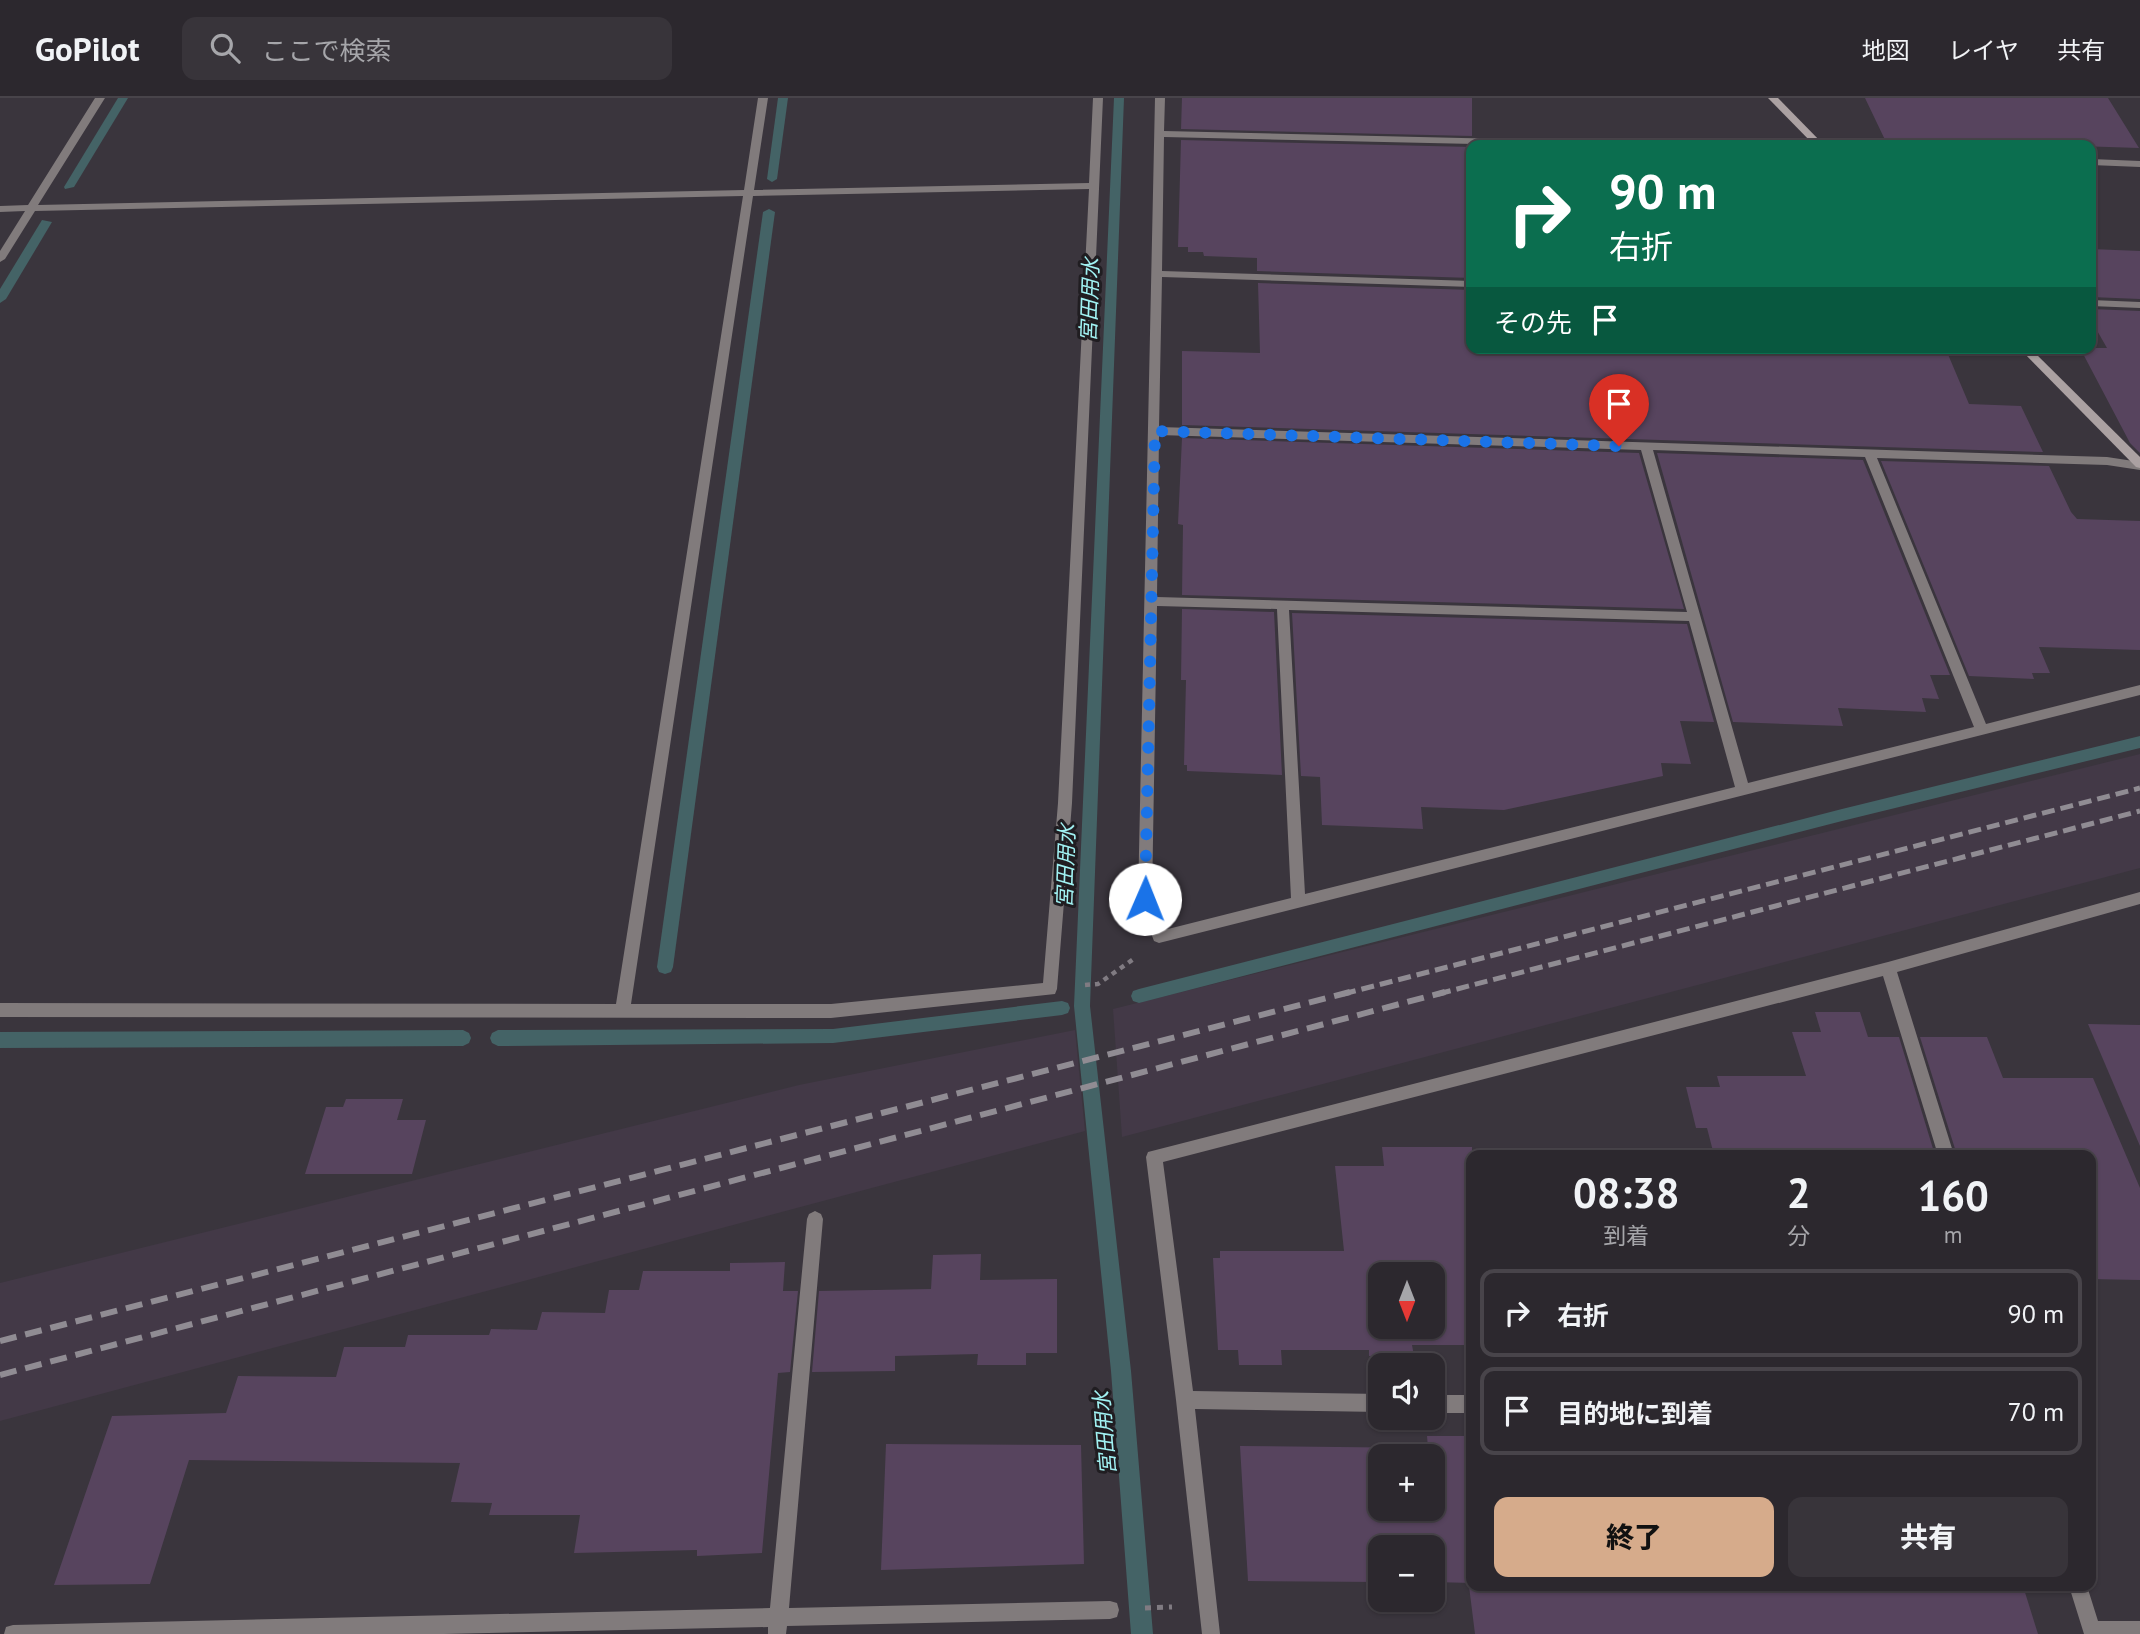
<!DOCTYPE html>
<html lang="ja">
<head>
<meta charset="utf-8">
<style>
	:root { --surface:#2c282e; --page:#38343a; --text:#f1f3f6; --muted:#a6a6aa; --line:#48444a; --accent:#d6ab8b }
	body { margin:0; font-family:"PT Sans","Noto Sans JP",sans-serif; background:var(--page); color:var(--text); height:100vh; display:flex; flex-direction:column; font-size:26px; white-space:nowrap }
	* { box-sizing:border-box; margin:0 }
	p { font-size:23px; color:var(--muted) }
	.icon { flex:none; width:38px; height:38px; fill:none; stroke:currentColor; stroke-width:2; stroke-linecap:round; stroke-linejoin:round }
	.map { position:relative; flex:1; overflow:hidden }
	.side { position:absolute; left:1466px; top:1052px; width:630px; height:441px; display:flex; flex-direction:column; background:var(--surface); border-radius:14px; box-shadow:0 2px 5px #0004,0 0 0 2px var(--line) }
	.side>* { flex:none }
	.hud { position:absolute; left:1466px; top:42px; width:630px; height:214px; border-radius:14px; box-shadow:0 2px 5px #0004,0 0 0 2px var(--line); background:#0b6e4f; color:#fff; overflow:hidden }
	.needle { width:46px; rotate:180deg }
	.tools { position:absolute; left:1368px; top:1164px; display:grid; gap:14px }
	.tools a { display:grid; place-items:center; width:77px; height:77px; border-radius:14px; background:var(--surface); box-shadow:0 2px 5px #0004,0 0 0 2px var(--line); font-size:35px }
	.pin { position:absolute; display:grid; place-items:center; width:60px; height:60px; color:#fff; margin:-72px -30px; border-radius:50% 50% 50% 0; rotate:-45deg; box-shadow:0 0 7px #0007 }
	.pin .icon { rotate:45deg }
	.me { position:absolute; width:77px; margin:-38px; rotate:1deg; stroke-linejoin:round; filter:drop-shadow(0 0 5px #0008) }
	.turn { display:flex; align-items:center; gap:24px; height:147px; padding:0 28px; font-size:32px }
	.turn .icon { width:91px; height:91px; stroke-width:2.5 }
	.turn b { display:block; font-size:49px; line-height:60px }
	.then { display:flex; align-items:center; height:66px; padding:0 28px; background:#0003; gap:14px; font-size:26px }
	.eta { display:flex; justify-content:space-evenly; align-items:center; height:119px; text-align:center }
	.eta b { font-size:42px; font-weight:800; line-height:49px }
	.primary-button { display:flex; gap:14px; margin-top:auto; padding:14px 28px }
	.primary-button a { flex:1; height:80px; border-radius:14px; background:var(--accent); color:#111; font-size:28px; font-weight:800; line-height:80px; text-align:center }
	.primary-button a+a { background:var(--page); color:var(--text) }
	ul { padding:0; list-style:none }
	li { display:flex; align-items:center; gap:21px; height:88px; margin:0 14px 10px; padding:0 14px; border:4px solid var(--line); border-radius:14px }
	li div { flex:1 }
	li b { display:block; font-size:26px }
	li em { font-style:normal }
	header { display:flex; align-items:center; gap:42px; box-sizing:border-box; height:98px; padding:0 35px; background:var(--surface); border-bottom:2px solid var(--line) }
	header strong { font-size:33px }
	nav { display:flex; gap:38px; margin-inline-start:auto; font-size:24px }
	.search { width:490px; height:63px; background:var(--page); display:flex; align-items:center; gap:18px; box-sizing:border-box; padding:0 24px; border-radius:14px; color:var(--muted); font-size:26px }
	.map>svg:first-child { display:block }
	.built { fill:#433947 }
	.lines { fill:none; stroke-linecap:round; stroke-linejoin:round }
	.stream { fill:#446366; fill-rule:evenodd }
	.building { fill:#57445e; fill-rule:evenodd }
	.path-far1 { stroke:#807b82; stroke-width:4.5; stroke-dasharray:5 5; stroke-linecap:butt }
	.path { stroke:#807b82; stroke-width:5; stroke-dasharray:6 6; stroke-linecap:butt }
	.street { fill:#817b7c; fill-rule:evenodd }
	.secondary { fill:#aba1a2; fill-rule:evenodd }
	.rail-far1 { stroke:#908c93; stroke-width:5; stroke-dasharray:13 6; stroke-linecap:butt }
	.rail { stroke:#908c93; stroke-width:6; stroke-dasharray:17 9; stroke-linecap:butt }
	.route { stroke:#1a73e8; stroke-width:12; stroke-dasharray:0 21.6 }
	.labels { text-anchor:middle; stroke-width:6; stroke-linejoin:round; paint-order:stroke }
	.water-label { font-size:21px; font-style:italic; fill:#a1f2f3; stroke:#201d21 }
</style>
</head>
<body>
<header>
<strong>GoPilot</strong>
<div class="search"><svg class="icon" aria-label="search" viewBox="0 0 24 24"><circle cx="10" cy="10" r="6"/><path d="M15 15l6 6"/></svg>ここで検索</div>
<nav><a>地図</a><a>レイヤ</a><a>共有</a></nav>
</header>
<div class="map">
<svg width="2140" height="1536" viewBox="0 0 2140 1536">
	<rect width="100%" height="100%" fill="#3a353d"/>
	<g class="built">
		<path d="M2140 656V770L1122 1039 1113 911Z"/>
		<path d="M1075 932 1085 1033 0 1323V1185L799 987Z"/>
	</g>
	<g class="lines">
		<g class="stream">
			<path d="M118 0H128L74 89 65 91 64 89Z"/>
			<path d="M778 0H788L777 81 772 84 767 81Z"/>
			<path d="M1114 0H1124L1090 908 1131 1273 1153 1536H1131L1111 1273 1074 908Z"/>
			<path d="M769 111 775 114 673 869 671 874 665 876 659 874 657 869 763 114Z"/>
			<path d="M42 122 52 124 6 201 0 205V191Z"/>
			<path d="M2140 638V650L1842 723 1139 905 1133 903 1131 898 1133 893 1139 891 1842 711Z"/>
			<path d="M1062 903 1068 905 1070 910 1068 915 1062 917 833 945 498 948 492 945 490 940 492 935 498 932 833 931Z"/>
			<path d="M463 932 469 935 471 940 469 945 463 948 0 950V934Z"/>
		</g>
	</g>
	<g class="building">
		<path d="M1182 0H1472V38L1181 31Z"/>
		<path d="M1865 0H2108L2139 50 1984 45H1949L1951 47 1887 46Z"/>
		<path d="M1181 42 1472 49V99H1467L1472 127V180L1257 173V160L1204 158 1203 154H1188V149H1178Z"/>
		<path d="M2091 151 2140 153V201L2091 199Z"/>
		<path d="M1258 185 1472 192V250H1930L1932 253 1947 254 1969 306 2021 308 2043 354 1182 327V253L1260 255Z"/>
		<path d="M2091 211 2140 213V355L2130 345 2080 250H2107L2091 222Z"/>
		<path d="M1182 340 1639 355 1684 511 1182 497 1183 427 1178 426Z"/>
		<path d="M1657 355 1863 362 1950 577H1930L1939 601 1922 600 1926 614 1838 610 1843 628 1733 624Z"/>
		<path d="M1881 363 2049 368 2071 414 2077 421 2140 423V552L2039 549 2050 575H2032L2034 581 1969 578Z"/>
		<path d="M1182 511 1274 514 1282 677 1187 673V667H1184L1186 582H1181Z"/>
		<path d="M1292 515 1687 526 1714 624 1680 623 1691 666 1661 665 1663 678 1504 712 1421 709 1423 731 1322 727 1320 679 1301 678Z"/>
		<path d="M1815 914H1860L1868 939H1899L1934 1054 1714 1057 1707 1030H1696L1686 989H1720L1717 978H1806L1792 934H1821Z"/>
		<path d="M2088 926 2140 927V1048Z"/>
		<path d="M1920 939H1987L2003 980H2093L2140 1090V1182L2091 1181V1057H1985L1984 1054H1956Z"/>
		<path d="M346 1001H403L397 1022H426L412 1076H305L326 1009H343Z"/>
		<path d="M1382 1049H1472V1247H1412L1414 1258H1369V1252H1281L1282 1267H1239L1238 1252H1218L1213 1160H1220V1153H1344L1335 1068H1384ZM1381 1176H1433V1228H1381Z"/>
		<path d="M981 1156 980 1182 1057 1181V1255H1026V1267H977L978 1256 895 1258V1273L812 1274 819 1193 931 1191 933 1157Z"/>
		<path d="M785 1164 783 1193H798L790 1274 778 1275 762 1455 697 1458V1452L574 1455 580 1417H489L492 1405 451 1404 460 1365 189 1362 150 1486 54 1487 112 1318 226 1315 238 1278 336 1279 344 1249H405L408 1237H489L491 1231 537 1232 542 1214 605 1215 609 1192H639L643 1173H730V1165Z"/>
		<path d="M1427 1338H1472V1485L1433 1484V1449H1381V1484L1248 1483 1240 1348 1428 1350ZM1381 1358H1433V1410H1381Z"/>
		<path d="M886 1346 1081 1347 1084 1466 881 1472Z"/>
		<path d="M1469 1488H2023L2038 1536H1475Z"/>
	</g>
	<g class="lines">
		<path class="path-far1" d="M1085 887 1098 886 1135 860"/>
		<path class="path" d="M1145 1510 1172 1509"/>
		<g class="street">
			<path d="M95 0H105L38 107 744 92 758 0H768L754 92 1089 85 1093 0H1103L1072 705 1057 891 1055 896 831 920 0 919V905L616 906 743 98 35 113 5 161 0 164V153L25 113 0 114V108L28 107ZM1089 91 1058 705 1043 885 831 906H631L753 98Z"/>
			<path d="M1155 0H1165L1164 33 1629 44 1634 47H1520L1164 39 1162 173 1472 183V189L1162 179 1159 329 2107 359 2140 364V372L2107 367 1877 360 1986 626 2140 587V597L1159 845 1154 843 1138 801ZM1159 337 1641 352 1687 514 1157 499ZM1653 352 1865 359 1974 629 1748 685ZM1157 508 1277 511 1291 800 1164 832 1152 801ZM1289 512 1689 523 1735 689 1305 796Z"/>
			<path d="M2091 61 2140 63V69L2091 67Z"/>
			<path d="M2091 202 2140 204V210L2091 208Z"/>
			<path d="M2140 794V806L1897 874 1954 1057H1938L1883 878 1163 1064 1193 1293 1381 1296V1314L1195 1311 1220 1536H1202L1176 1302 1146 1059 1148 1054 1888 864Z"/>
			<path d="M815 1113 821 1116 823 1121 789 1510 1110 1503 1117 1505 1119 1512 1117 1519 1110 1521 787 1528 786 1536H768V1529L444 1536H4L6 1529 13 1527 770 1510 807 1121 809 1116Z"/>
			<rect x="1433" y="1297" width="39" height="18"/>
			<path d="M2069 1488H2087L2098 1523H2140V1536H2084Z"/>
		</g>
		<g class="secondary">
			<path d="M1768 0H1778L1824 47H1814Z"/>
			<path d="M2019 250H2030L2140 359V370L2136 369Z"/>
		</g>
		<g class="rail-far1">
			<path d="M1343 896 2140 690"/>
			<path d="M1438 896 2140 713"/>
		</g>
		<g class="rail">
			<path d="M0 1243 1350 894"/>
			<path d="M0 1277 1445 894"/>
		</g>
	</g>
	<g class="lines">
		<path class="route" d="M1145 801 1155 333 1619 348"/>
	</g>
	<g class="labels">
		<g class="water-label">
			<text transform="translate(1090 202) rotate(-88)" y="7">宮田用水</text>
			<text transform="translate(1066 768) rotate(-88)" y="7">宮田用水</text>
			<text transform="translate(1105 1335) rotate(-95)" y="7">宮田用水</text>
		</g>
	</g>
</svg>
<div class="tools">
<a><svg class="needle" viewBox="-14 -14 28 28"><path d="M0-13l5 13h-10z" fill="#e53935"/><path d="M0 13l5-13h-10z" fill="#a6a6aa"/></svg></a>
<a><svg class="icon" aria-label="sound" viewBox="0 0 24 24"><path d="M4 9h4l5-4v14l-5-4H4zM17 9q2 3 0 6"/></svg></a>
<a>+</a>
<a>−</a>
</div>
<div class="pin" style="left:1619px;top:348px;background:#d93025"><svg class="icon" aria-label="arrive" viewBox="0 0 24 24"><path d="M6 21V4h12l-3 4 3 4H6"/></svg></div>
<svg class="me" style="left:1145px;top:801px" viewBox="-20 -20 40 40"><circle r="19" fill="#fff"/><path d="M0-13L10 11 0 6-10 11z" fill="#1a73e8"/></svg>
<div class="hud">
<div class="turn"><svg class="icon" aria-label="right" viewBox="0 0 24 24"><path d="M7 20v-9h11M14 6l5 5-5 5"/></svg><div><b>90 m</b>右折</div></div>
<div class="then">その先<svg class="icon" aria-label="arrive" viewBox="0 0 24 24"><path d="M6 21V4h12l-3 4 3 4H6"/></svg></div>
</div>
<section class="side">
<div class="eta">
<div><b>08:38</b><p>到着</p></div>
<div><b>2</b><p>分</p></div>
<div><b>160</b><p>m</p></div>
</div>
<ul>
<li><svg class="icon" aria-label="right" viewBox="0 0 24 24"><path d="M7 20v-9h11M14 6l5 5-5 5"/></svg><div><b>右折</b></div><em>90 m</em></li>
<li><svg class="icon" aria-label="arrive" viewBox="0 0 24 24"><path d="M6 21V4h12l-3 4 3 4H6"/></svg><div><b>目的地に到着</b></div><em>70 m</em></li>
</ul>
<div class="primary-button"><a>終了</a><a>共有</a></div>
</section>
</div>
</body>
</html>
